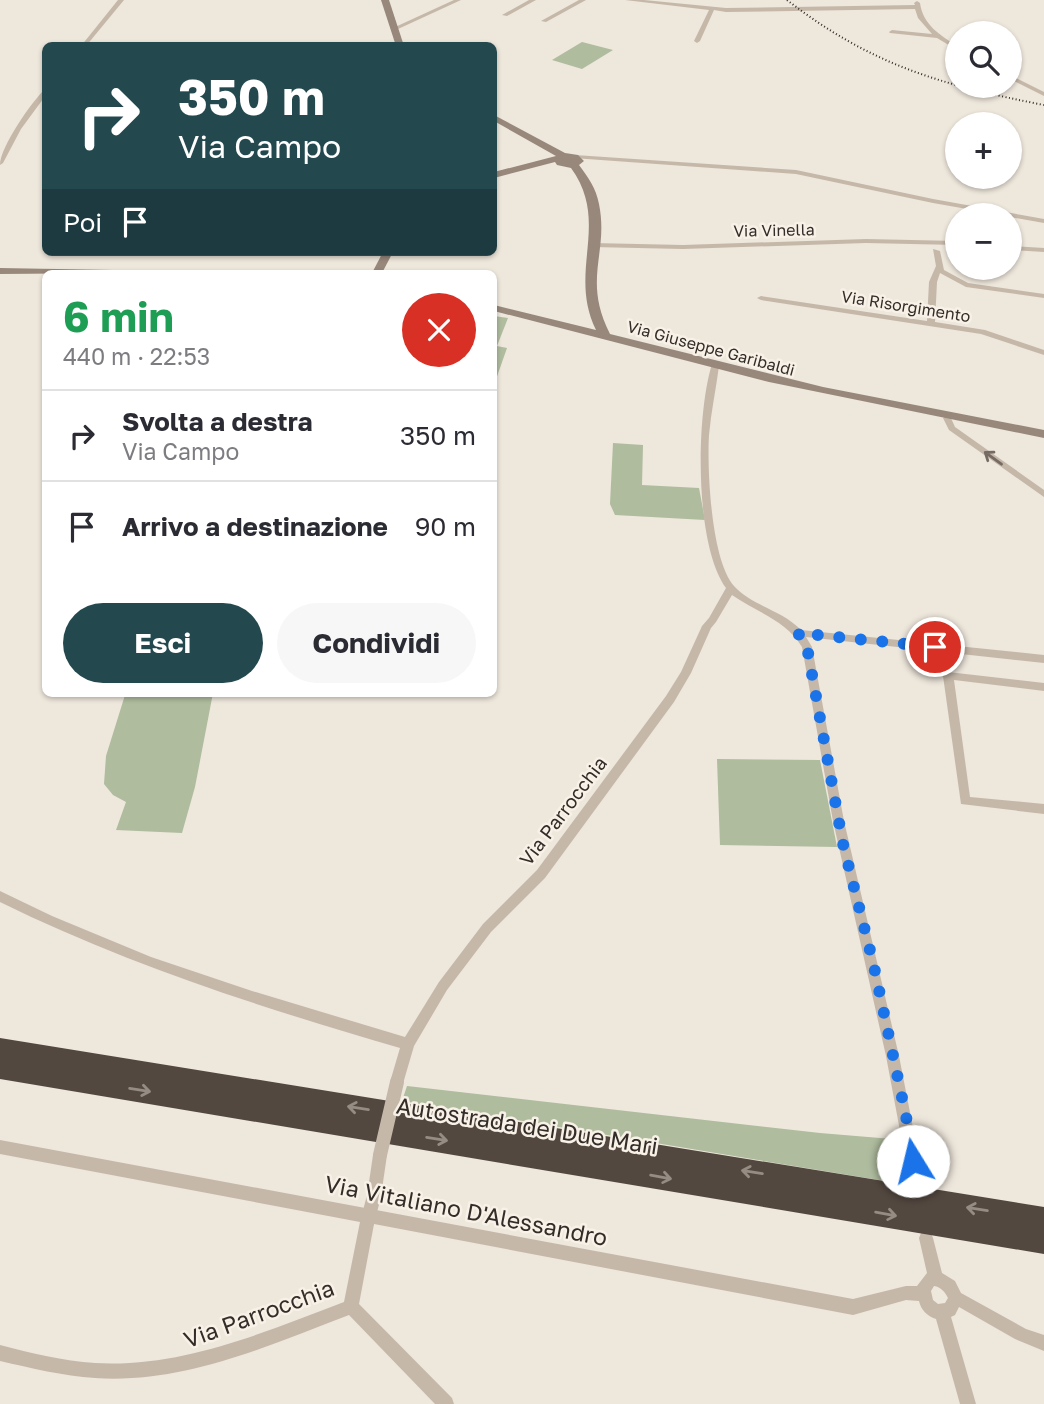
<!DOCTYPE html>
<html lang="it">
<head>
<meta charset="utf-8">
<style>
	:root { --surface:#fff; --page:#f7f7f7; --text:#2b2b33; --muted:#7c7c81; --line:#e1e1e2; --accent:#23494f }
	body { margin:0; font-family:"Golos Text",sans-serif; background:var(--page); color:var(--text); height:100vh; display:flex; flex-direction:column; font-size:26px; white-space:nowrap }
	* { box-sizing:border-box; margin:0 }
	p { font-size:23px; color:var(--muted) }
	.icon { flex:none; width:38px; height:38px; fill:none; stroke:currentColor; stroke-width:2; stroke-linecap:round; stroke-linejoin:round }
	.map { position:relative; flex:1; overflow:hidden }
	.side { position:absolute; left:42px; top:270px; width:455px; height:427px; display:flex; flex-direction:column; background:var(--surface); border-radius:10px; box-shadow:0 2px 5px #0004 }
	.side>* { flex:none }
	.banner { position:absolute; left:42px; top:42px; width:455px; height:214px; border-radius:10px; box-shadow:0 2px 5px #0004; background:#23494f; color:#fff; overflow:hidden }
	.fabs { position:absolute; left:945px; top:21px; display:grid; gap:14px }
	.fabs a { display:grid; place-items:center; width:77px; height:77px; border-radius:50%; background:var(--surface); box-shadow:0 2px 5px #0004; font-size:35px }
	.pin { position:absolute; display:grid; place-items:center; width:60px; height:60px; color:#fff; margin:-30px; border:4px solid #fff; border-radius:50%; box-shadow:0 2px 7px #0007 }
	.me { position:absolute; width:77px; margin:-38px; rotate:351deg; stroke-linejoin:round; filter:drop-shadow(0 0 5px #0008) }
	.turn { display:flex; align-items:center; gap:24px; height:147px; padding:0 21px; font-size:32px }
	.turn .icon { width:91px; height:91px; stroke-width:2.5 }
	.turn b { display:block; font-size:49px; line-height:60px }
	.then { display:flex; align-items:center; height:66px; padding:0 21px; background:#0003; gap:14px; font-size:26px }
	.round { display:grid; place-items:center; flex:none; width:74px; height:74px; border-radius:37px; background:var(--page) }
	.headline { display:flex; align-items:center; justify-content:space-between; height:119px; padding:0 21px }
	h1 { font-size:42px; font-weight:700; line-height:52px; color:#1e9e55 }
	.button { display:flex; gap:14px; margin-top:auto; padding:14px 21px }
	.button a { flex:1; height:80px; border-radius:42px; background:var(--accent); color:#fff; font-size:28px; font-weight:700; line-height:80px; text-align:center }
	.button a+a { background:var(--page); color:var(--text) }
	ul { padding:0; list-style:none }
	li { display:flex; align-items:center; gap:21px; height:91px; padding:0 21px; border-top:2px solid var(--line) }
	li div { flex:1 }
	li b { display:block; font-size:26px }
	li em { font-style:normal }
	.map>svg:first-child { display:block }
	.green { fill:#afbc9e }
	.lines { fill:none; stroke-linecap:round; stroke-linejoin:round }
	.street { fill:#c5b8a9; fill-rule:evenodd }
	.secondary { fill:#98887b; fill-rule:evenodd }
	.highway { fill:#534840; fill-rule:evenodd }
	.rail { stroke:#332c28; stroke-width:2; stroke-dasharray:1 2.5; stroke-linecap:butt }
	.street-bridge { stroke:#c5b8a9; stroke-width:14 }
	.oneway { stroke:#756b62 }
	.oneway2 { stroke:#958c83 }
	.route { stroke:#1a73e8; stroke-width:12; stroke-dasharray:0 21.6 }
	.labels { text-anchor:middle; stroke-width:5; stroke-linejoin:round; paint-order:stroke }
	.far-street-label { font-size:16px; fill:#332c28; stroke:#f7f1e7 }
	.street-label { font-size:19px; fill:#332c28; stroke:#f7f1e7 }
	.near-street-label { font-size:23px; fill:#332c28; stroke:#f7f1e7 }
</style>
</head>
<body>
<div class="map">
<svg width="1044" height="1404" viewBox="0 0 1044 1404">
	<rect width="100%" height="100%" fill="#eee7dc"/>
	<g class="green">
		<path d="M582 42 613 50 582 69 552 60Z"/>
		<path d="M494 316 508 318 497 346 507 348 494 385Z"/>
		<path d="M613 443 643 445 642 485 699 488 705 520 615 515 610 504Z"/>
		<path d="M158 693H213L195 787 182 833 116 830 126 802 113 795 104 784 106 756 125 695Z"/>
		<path d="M717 759 820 760 837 847 720 845Z"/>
		<path d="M407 1086 820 1133 904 1140 909 1185 402 1101Z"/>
	</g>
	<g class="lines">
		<g class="street">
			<path d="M118 0H124L86 46H81Z"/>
			<path d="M454 0H461L398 29 393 28Z"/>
			<path d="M529 0H536L507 16 502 15Z"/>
			<path d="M579 0H586L546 22 541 21Z"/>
			<path d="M625 0H644L726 8 915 5 914 3 917 1 920 3C923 25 940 35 957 46V50L937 38 890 33 889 32 892 30 932 34 918 18 915 9 726 12 714 10 700 41 697 43 694 41 709 10Z"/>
			<path d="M1010 75 1044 92V96L1010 79Z"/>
			<path d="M46 88V95L21 129 3 163 0 165C0 147 32 101 46 88Z"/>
			<path d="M575 155 796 170 933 199 1044 219V223L1010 217V215H1001L933 203 796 174 573 158V156Z"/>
			<path d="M866 239 957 241V245L866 243 683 249 592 247 588 245 592 243 683 245Z"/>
			<path d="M1010 246 1044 248V252L1010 250Z"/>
			<path d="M933 249 940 251 944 270 968 283 1044 294V298L966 287 940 273 937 282 935 322 985 330 1044 350V355L981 334 761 300 757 298 761 296 927 321 929 282 936 266Z"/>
			<path d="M712 364H715L719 366C716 389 711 412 709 435 707 469 711 560 734 586 752 606 782 610 801 630L1044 655V663L806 637 812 647 844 821 899 1056 924 1184 922 1189 917 1191 912 1189 910 1184 886 1056 833 821 802 647C786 620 756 612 732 595L716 622 711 628 691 673 674 702 545 878 491 932 447 990 414 1046 402 1087 397 1088 392 1087 390 1082 400 1048C263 1008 128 965 0 902V891L52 916 151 957 252 991 405 1037 439 982 483 924 537 870 666 696 681 672 702 626 709 618 726 588C694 544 696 415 712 364Z"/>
			<path d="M947 415 950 416 955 427 1044 490V497L949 430 943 418Z"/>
			<path d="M948 672 1044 683V691L954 680 970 797 1044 804V814L961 804 943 676Z"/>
			<path d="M0 1140 853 1299 906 1286H917L927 1273 919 1238 921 1233 926 1231 931 1233 933 1238 942 1273 955 1281 961 1293 1026 1329 1044 1335V1351L1015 1339 959 1307 955 1315 951 1317 976 1404H960L936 1319C927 1316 921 1310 919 1301L906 1300 853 1315 374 1224 359 1304 452 1398 454 1404H435L349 1315C268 1346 183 1384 95 1378 63 1376 31 1368 0 1361V1345C31 1353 63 1361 95 1363 182 1368 265 1332 344 1302L360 1222 0 1154ZM934 1286C941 1287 945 1292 948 1298L945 1303 938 1304 933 1300 931 1291Z"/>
			<path d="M380 1148 385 1150 387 1155 381 1196 379 1201 374 1203 369 1201 367 1196 373 1155 375 1150Z"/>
		</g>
		<g class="secondary">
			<path d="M381 0H389L404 46H396Z"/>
			<path d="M494 115 565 153 578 155 584 161 579 165C588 177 596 188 599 204 609 253 582 279 610 334L823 387 1044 430V438L769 382 494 311V305L596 330C567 271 611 223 571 168L557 165 555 162 494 178V172L556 156 494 121Z"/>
			<path d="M383 252H393L382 273H372Z"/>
			<path d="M0 268 113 270 118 273 0 274Z"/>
		</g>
		<path class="highway" d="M0 1038 1044 1207V1254L0 1079Z"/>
		<path class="rail" d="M787 0C871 65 941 85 1044 105"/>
		<g class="street-bridge">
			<path d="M380 1155 397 1082"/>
			<path d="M367 1223 374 1196"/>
		</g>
	</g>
	<defs><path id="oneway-shaft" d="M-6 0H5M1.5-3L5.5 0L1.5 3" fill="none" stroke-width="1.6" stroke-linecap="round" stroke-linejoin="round" transform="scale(1.75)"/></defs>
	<use class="oneway" href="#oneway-shaft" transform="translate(993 458) rotate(-144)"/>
	<g class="oneway2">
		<use href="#oneway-shaft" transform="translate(140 1090) rotate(9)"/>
		<use href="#oneway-shaft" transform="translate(358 1108) rotate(-171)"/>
		<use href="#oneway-shaft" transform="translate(437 1139) rotate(9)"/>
		<use href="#oneway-shaft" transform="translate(752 1172) rotate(-171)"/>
		<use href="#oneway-shaft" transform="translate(661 1177) rotate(10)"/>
		<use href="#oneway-shaft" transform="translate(977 1209) rotate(-171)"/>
		<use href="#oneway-shaft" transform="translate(886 1214) rotate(10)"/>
	</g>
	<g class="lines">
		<path class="route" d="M913 1161 906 1116 873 962 843 844 807 647 798 633 935 647"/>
	</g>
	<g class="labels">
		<g class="far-street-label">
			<text transform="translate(774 230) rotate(-1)" y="6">Via Vinella</text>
			<text transform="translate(906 306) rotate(9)" y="6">Via Risorgimento</text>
			<text transform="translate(711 348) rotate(15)" y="6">Via Giuseppe Garibaldi</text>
		</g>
		<g class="street-label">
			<text transform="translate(563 811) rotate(-53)" y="7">Via Parrocchia</text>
		</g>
		<g class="near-street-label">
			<text transform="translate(527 1126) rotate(9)" y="8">Autostrada dei Due Mari</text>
			<text transform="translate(466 1211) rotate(11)" y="8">Via Vitaliano D'Alessandro</text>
			<text transform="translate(259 1314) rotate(-20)" y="8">Via Parrocchia</text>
		</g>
	</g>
</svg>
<div class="fabs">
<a><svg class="icon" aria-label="search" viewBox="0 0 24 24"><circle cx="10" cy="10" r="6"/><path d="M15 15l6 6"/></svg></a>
<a>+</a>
<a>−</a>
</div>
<div class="pin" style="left:935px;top:647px;background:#d93025"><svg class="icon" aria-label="arrive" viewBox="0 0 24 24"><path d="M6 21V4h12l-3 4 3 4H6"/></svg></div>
<svg class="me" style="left:913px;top:1161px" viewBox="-20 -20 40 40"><circle r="19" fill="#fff"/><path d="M0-13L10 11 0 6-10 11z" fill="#1a73e8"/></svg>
<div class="banner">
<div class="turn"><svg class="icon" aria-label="right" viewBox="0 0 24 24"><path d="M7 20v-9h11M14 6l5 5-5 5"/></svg><div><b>350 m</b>Via Campo</div></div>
<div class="then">Poi<svg class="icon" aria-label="arrive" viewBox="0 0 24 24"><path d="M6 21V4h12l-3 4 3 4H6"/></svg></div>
</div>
<section class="side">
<div class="headline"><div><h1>6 min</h1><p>440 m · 22:53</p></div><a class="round" style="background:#d93025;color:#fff"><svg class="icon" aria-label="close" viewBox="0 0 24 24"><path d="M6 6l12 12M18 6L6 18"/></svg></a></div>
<ul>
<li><svg class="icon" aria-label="right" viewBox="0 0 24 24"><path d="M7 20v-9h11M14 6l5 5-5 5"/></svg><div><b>Svolta a destra</b><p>Via Campo</p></div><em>350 m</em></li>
<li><svg class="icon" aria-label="arrive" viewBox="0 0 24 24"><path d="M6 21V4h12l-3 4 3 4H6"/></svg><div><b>Arrivo a destinazione</b></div><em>90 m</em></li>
</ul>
<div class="button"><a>Esci</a><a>Condividi</a></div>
</section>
</div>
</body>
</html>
